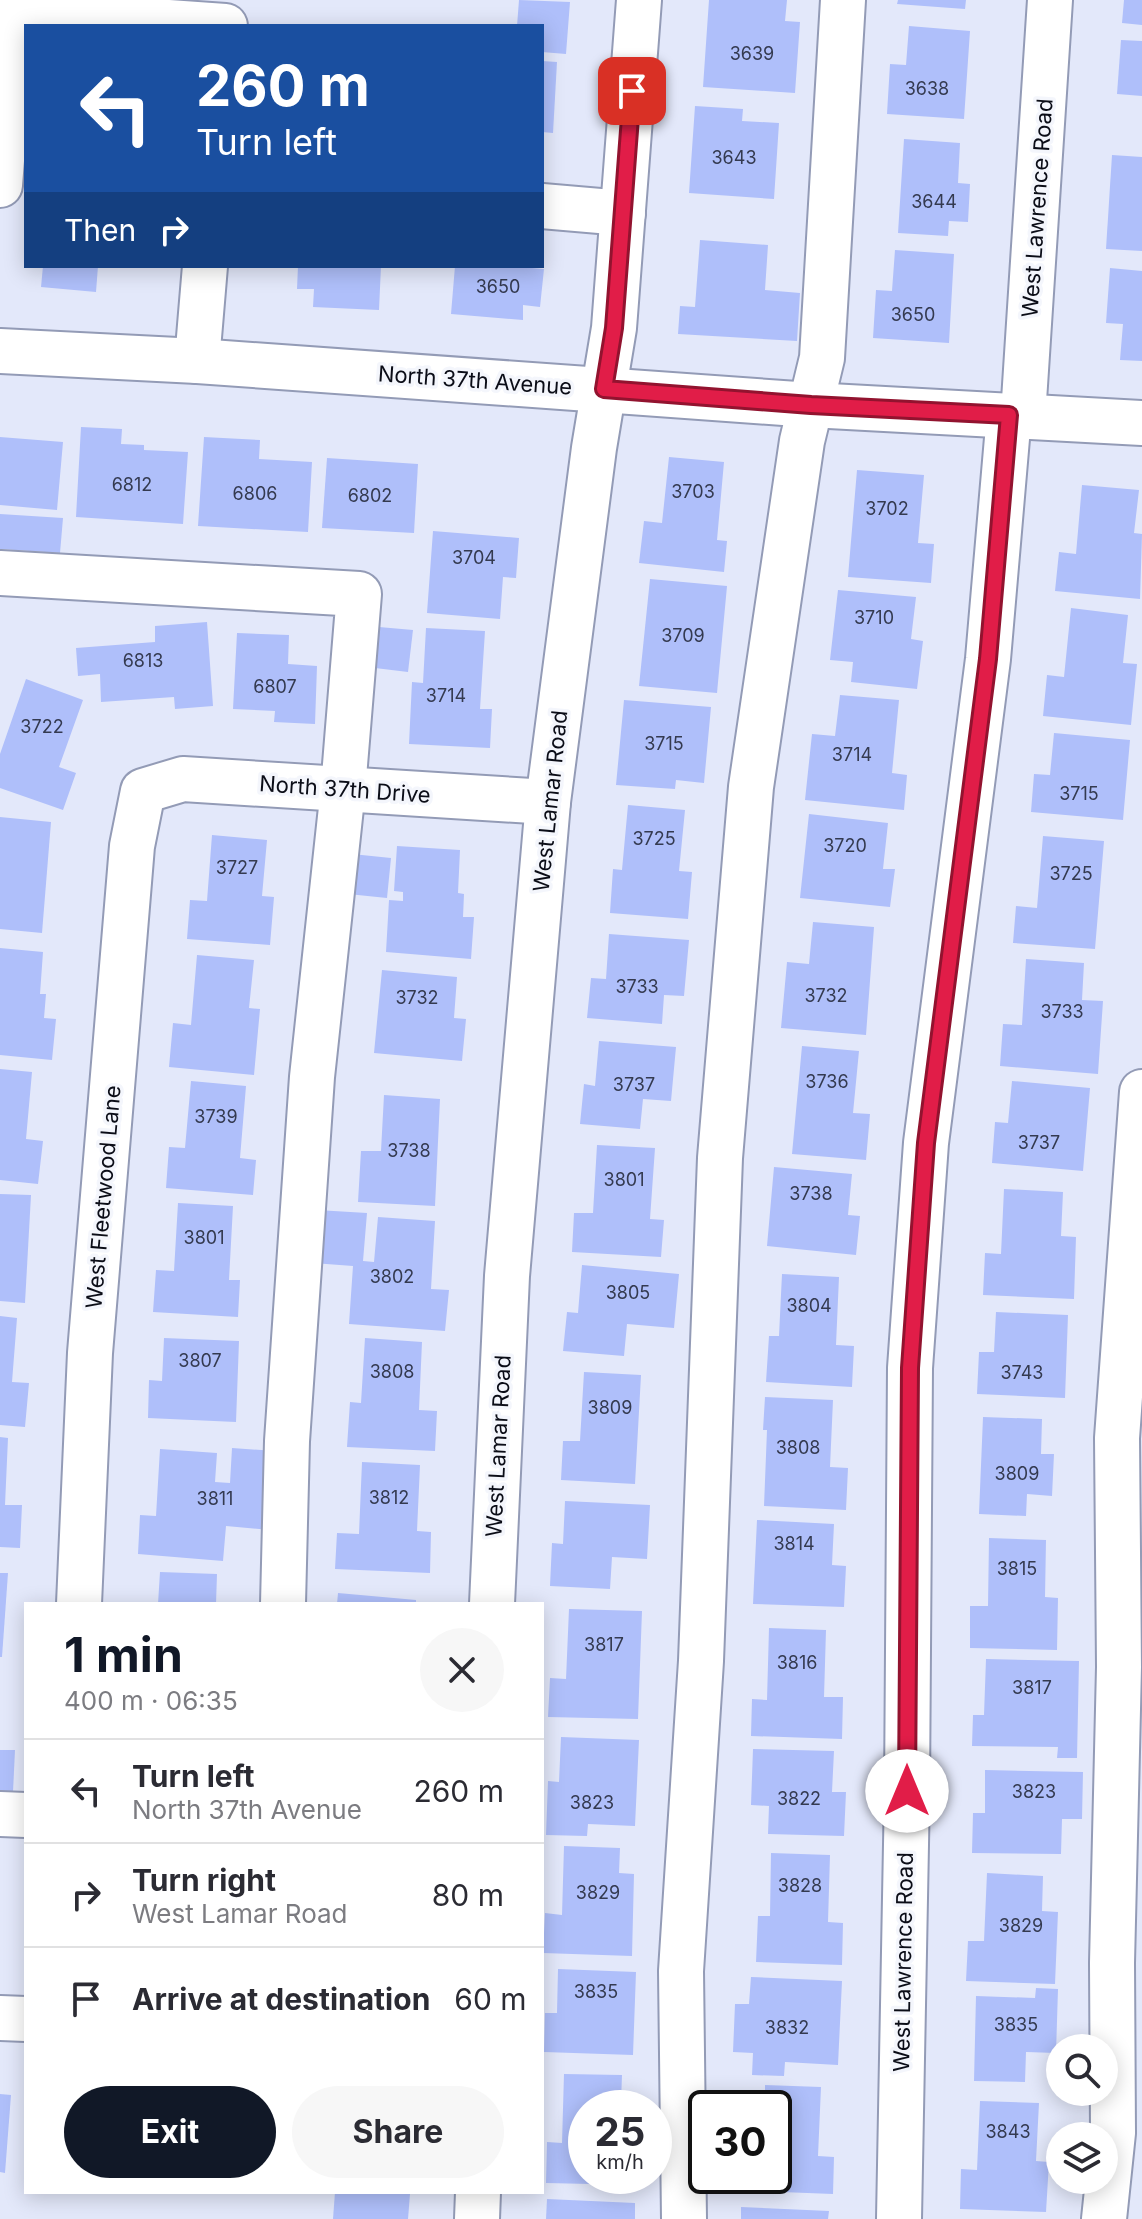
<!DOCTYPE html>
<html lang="en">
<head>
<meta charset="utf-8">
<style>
	:root { --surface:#fff; --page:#f7f7f7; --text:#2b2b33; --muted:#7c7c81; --line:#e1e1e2; --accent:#111827 }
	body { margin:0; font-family:Inter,sans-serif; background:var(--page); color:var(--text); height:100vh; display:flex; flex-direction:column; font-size:30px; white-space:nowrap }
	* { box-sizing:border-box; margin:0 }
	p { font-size:26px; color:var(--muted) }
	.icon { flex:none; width:44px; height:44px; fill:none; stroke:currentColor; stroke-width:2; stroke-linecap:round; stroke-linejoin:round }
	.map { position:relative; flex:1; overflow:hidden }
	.sheet { position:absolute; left:24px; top:1602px; width:520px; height:592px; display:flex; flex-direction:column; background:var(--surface); border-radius:0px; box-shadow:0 4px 20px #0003 }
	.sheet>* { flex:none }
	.top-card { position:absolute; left:24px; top:24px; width:520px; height:244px; border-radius:0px; box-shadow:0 4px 20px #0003; background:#1a4fa0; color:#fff; overflow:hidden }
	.controls { position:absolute; left:1046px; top:2034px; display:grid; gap:16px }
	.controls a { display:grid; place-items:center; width:72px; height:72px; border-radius:50%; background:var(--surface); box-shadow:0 4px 20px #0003; font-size:40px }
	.speed { position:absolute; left:568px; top:2090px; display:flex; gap:16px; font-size:40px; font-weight:700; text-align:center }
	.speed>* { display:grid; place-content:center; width:104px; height:104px; border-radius:50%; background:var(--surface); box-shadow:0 4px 20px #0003; line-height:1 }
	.speed small { font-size:20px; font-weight:400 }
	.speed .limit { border:4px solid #111; border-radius:12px; background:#fff; color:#111 }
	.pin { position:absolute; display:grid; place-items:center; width:68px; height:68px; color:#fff; margin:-34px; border-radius:16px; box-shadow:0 4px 12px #0006 }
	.me { position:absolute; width:88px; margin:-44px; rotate:0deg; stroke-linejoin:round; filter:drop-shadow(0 0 6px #0008) }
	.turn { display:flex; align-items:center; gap:28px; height:168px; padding:0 40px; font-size:36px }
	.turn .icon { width:104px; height:104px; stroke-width:2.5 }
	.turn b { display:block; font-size:56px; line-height:68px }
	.then { display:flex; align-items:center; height:76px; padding:0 40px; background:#0003; gap:16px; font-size:30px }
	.round { display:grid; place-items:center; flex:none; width:84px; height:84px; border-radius:42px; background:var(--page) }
	.summary { display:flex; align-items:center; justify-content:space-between; height:136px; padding:0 40px }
	h1 { font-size:48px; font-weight:700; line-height:60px; color:var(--accent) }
	.cta { display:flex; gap:16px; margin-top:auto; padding:16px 40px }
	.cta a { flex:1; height:92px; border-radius:48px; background:var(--accent); color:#fff; font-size:32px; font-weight:700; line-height:92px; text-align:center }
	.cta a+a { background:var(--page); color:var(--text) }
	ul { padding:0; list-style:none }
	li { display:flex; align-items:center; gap:24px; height:104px; padding:0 40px; border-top:2px solid var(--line) }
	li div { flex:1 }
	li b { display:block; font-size:30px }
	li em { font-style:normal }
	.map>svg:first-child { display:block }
	.building { fill:#afbffa }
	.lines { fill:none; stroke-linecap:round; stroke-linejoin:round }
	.minor-casing { stroke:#939bb6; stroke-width:48 }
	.minor { stroke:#fff; stroke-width:44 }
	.route-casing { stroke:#92132f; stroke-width:20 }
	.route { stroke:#e11d48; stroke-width:14 }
	.labels { text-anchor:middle; stroke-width:7; stroke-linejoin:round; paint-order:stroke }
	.number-label { font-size:18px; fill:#343a50 }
	.street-label { font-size:22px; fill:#0b0d17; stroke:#f4f6fc }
</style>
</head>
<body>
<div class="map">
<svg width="1142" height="2219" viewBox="0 0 1142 2219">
	<rect width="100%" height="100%" fill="#e3e8fa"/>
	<g class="building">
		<path d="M519 0 570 2 566 54 542 52V26H517Z"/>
		<path d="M709 0H787L785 21 800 22 795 93 703 87Z"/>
		<path d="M898 0H966L965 9 897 4Z"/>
		<path d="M1124 0H1142V25L1122 23Z"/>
		<path d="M909 26 970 31 964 119 887 114 890 64 906 65Z"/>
		<path d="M1121 40 1142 41V96L1117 94Z"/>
		<path d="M542 61 557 62 553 133 542 132Z"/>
		<path d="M695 106 743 109 742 121 779 123 774 199 689 193Z"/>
		<path d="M904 139 960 143 958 183 970 184 968 222 949 221 948 236 898 233Z"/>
		<path d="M1112 155 1142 157V251L1106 249Z"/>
		<path d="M700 240 768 245 765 290 800 293 797 341 678 334 680 306 695 307Z"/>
		<path d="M895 250 954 254 949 343 873 338 876 290 892 291Z"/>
		<path d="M43 266H98L96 292 41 287Z"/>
		<path d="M298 266H381L379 310 313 307 314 289H297Z"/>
		<path d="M455 266H532V268L544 269 540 307 523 305V320L451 314Z"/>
		<path d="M1110 268 1142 271V361L1120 360 1123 324 1106 323Z"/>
		<path d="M81 427 122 429 121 444 144 445V450L188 452 183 524 76 517Z"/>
		<path d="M0 437 63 442 57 510 0 505Z"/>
		<path d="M204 437 260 440 259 459 312 462 308 532 198 526Z"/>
		<path d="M669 457 724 462 717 540 727 541 724 572 639 563 644 521 662 523Z"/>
		<path d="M327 458 418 464 414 533 322 528Z"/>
		<path d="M857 470 924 475 918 543 934 544 931 583 848 577Z"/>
		<path d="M1082 485 1139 490 1134 533 1142 534 1140 599 1055 591 1059 552 1076 554Z"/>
		<path d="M0 514 63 518 60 553 0 549Z"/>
		<path d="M433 531 519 538 516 578 503 577 500 619 427 613Z"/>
		<path d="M650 579 727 586 717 693 639 686Z"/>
		<path d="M838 590 916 597 911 639 923 641 917 689 851 682 853 662 830 660Z"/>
		<path d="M1071 608 1128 615 1123 663 1137 664 1131 725 1043 716 1047 675 1064 677Z"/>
		<path d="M207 622 213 706 175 709 174 697 101 702 100 674 78 676 76 648 155 642V626Z"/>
		<path d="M379 627 413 630 408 672 375 668Z"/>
		<path d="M426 628 485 631 480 709H492L490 748 409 744 412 682 423 683Z"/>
		<path d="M237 633 289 635 288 664 317 666 315 724 274 722 275 711 233 709Z"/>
		<path d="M26 679 83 700 59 767 76 773 63 810 0 788V754Z"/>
		<path d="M840 695 899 700 892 773 907 775 904 810 805 800 812 734 835 736Z"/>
		<path d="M624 700 711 707 704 783 676 780 675 789 616 785Z"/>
		<path d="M1054 733 1130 740 1123 820 1031 812 1034 774 1050 775Z"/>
		<path d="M628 805 685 810 679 871 692 872 688 919 610 913 613 869 622 870Z"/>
		<path d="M809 814 888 823 883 869H895L890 907 800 898Z"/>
		<path d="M0 817 51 822 42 933 0 929Z"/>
		<path d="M212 835 267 840 262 896 274 897 270 945 187 939 190 900 207 901Z"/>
		<path d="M1043 836 1104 841 1095 949 1013 943 1016 906 1037 908Z"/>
		<path d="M397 846 460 850 458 893 464 894 463 917H474L471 959 386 952 389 900 403 901V892L394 891Z"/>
		<path d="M352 854 391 858 387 898 348 894Z"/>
		<path d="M813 922 874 927 866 1035 781 1028 787 962 809 964Z"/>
		<path d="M609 934 689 940 684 996 664 995 662 1024 587 1018 591 978 606 979Z"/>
		<path d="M0 948 43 952 40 994H46L44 1018 56 1019 52 1060 0 1055Z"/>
		<path d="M197 955 254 960 249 1008 260 1009 254 1075 169 1067 173 1023 191 1025Z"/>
		<path d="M1026 959 1084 963 1082 1000 1103 1001 1098 1074 1000 1066 1003 1024 1022 1025Z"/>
		<path d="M382 970 457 977 454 1018 466 1019 462 1061 374 1053Z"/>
		<path d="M599 1041 676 1047 671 1101 643 1099 640 1129 580 1124 584 1084 595 1086Z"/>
		<path d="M802 1046 859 1051 853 1113 870 1114 866 1160 792 1154Z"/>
		<path d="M0 1069 32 1072 26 1139 43 1141 38 1184 0 1180Z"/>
		<path d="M191 1081 246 1086 240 1158 256 1160 253 1195 166 1188 169 1147 185 1148Z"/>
		<path d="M1012 1081 1090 1088 1083 1171 992 1163 995 1122 1008 1123Z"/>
		<path d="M384 1095 440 1099 435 1206 358 1202 361 1151H381Z"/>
		<path d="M597 1145 655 1148 650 1219 664 1220 661 1257 572 1252 574 1213H593Z"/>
		<path d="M774 1167 852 1174 848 1215 860 1216 856 1255 767 1246Z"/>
		<path d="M1004 1189 1063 1192 1061 1236 1076 1237 1074 1299 983 1295 985 1253 1001 1254Z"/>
		<path d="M0 1194 31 1195 25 1303 0 1301Z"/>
		<path d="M178 1203 233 1206 229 1280H240L238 1317 153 1312 156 1270 174 1271Z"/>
		<path d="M317 1210 367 1213 363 1261 374 1262 378 1217 435 1221 431 1289 449 1290 445 1331 349 1324 353 1266 313 1263Z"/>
		<path d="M582 1265 679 1274 674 1328 627 1324 624 1356 563 1351 567 1312 578 1313Z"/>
		<path d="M782 1274 839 1277 836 1345 854 1346 852 1387 766 1382 769 1336H779Z"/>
		<path d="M996 1312 1068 1315 1065 1398 977 1394 979 1352H994Z"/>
		<path d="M0 1316 17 1318 12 1382 29 1383 25 1427 0 1425Z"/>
		<path d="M164 1338 239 1341 236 1422 148 1418 149 1380 162 1381Z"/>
		<path d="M365 1338 422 1342 419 1410 437 1411 435 1451 347 1447 350 1402 361 1403Z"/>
		<path d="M584 1372 641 1375 635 1484 561 1480 563 1441H580Z"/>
		<path d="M765 1397 833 1400 830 1467 848 1468 846 1510 764 1506 767 1430H763Z"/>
		<path d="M983 1417 1042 1419 1041 1454H1054L1052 1496 1027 1494 1026 1516 979 1514Z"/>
		<path d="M0 1437 8 1438 5 1505H22L20 1548 0 1547Z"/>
		<path d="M232 1448 276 1451 270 1530 226 1526 223 1561 138 1554 140 1515 156 1516 160 1449 217 1453 215 1482 230 1483Z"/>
		<path d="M362 1462 420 1465 417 1531 431 1532 430 1573 335 1569 337 1533 359 1534Z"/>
		<path d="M565 1501 650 1505 647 1559 612 1557 610 1589 550 1586 552 1543 563 1544Z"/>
		<path d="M757 1520 834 1524 832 1565 846 1566 844 1607 753 1604Z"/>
		<path d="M989 1538 1046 1540 1045 1597 1058 1598 1057 1650 970 1648V1606H988Z"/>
		<path d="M160 1572 217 1574 216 1604H158Z"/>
		<path d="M0 1573H8L2 1657H0Z"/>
		<path d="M338 1593 416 1600V1604H337Z"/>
		<path d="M569 1609 642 1611 638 1719 548 1717 550 1678 566 1679Z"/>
		<path d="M769 1628 826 1630 824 1697H843L842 1739 751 1736 752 1699 767 1700Z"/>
		<path d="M986 1659 1079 1661 1077 1758H1057L1058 1747 972 1746 973 1715H984Z"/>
		<path d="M561 1737 639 1740 635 1826 588 1824 587 1836 546 1835 548 1781 559 1782Z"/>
		<path d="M753 1749 834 1751 832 1792H846L844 1836 768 1834 769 1806 751 1805Z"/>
		<path d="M0 1750H15L13 1792H0Z"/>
		<path d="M985 1770 1083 1772 1082 1819H1062L1061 1854 972 1853 973 1813H985Z"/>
		<path d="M564 1846 620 1848 619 1873 634 1874 632 1956 543 1953 545 1913 562 1915Z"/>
		<path d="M771 1853 830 1855 828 1922 843 1923 842 1965 756 1962 758 1916H770Z"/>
		<path d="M987 1873 1043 1876 1042 1911 1058 1912 1055 1984 966 1981 968 1941H984Z"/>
		<path d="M558 1969 636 1972 633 2055 544 2052 545 2013H557Z"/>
		<path d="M751 1977 842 1981 838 2065 785 2062 784 2076 752 2075 753 2053 733 2052 735 2004H749Z"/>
		<path d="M1036 1988 1058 1989 1056 2053 1026 2052 1025 2082 974 2081 976 1996 1035 1998Z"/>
		<path d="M564 2074 622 2075 621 2102H637V2108H586V2176H635V2185L546 2183 547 2142 562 2143Z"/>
		<path d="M765 2085 821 2087 818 2156 834 2157 833 2194 733 2190V2176H774V2108H765Z"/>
		<path d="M0 2094 11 2095 5 2173 0 2172Z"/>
		<path d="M980 2101 1039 2103 1036 2161 1049 2162 1046 2212 960 2209 961 2169 977 2170Z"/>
		<path d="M335 2192 410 2194 408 2219H333Z"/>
		<path d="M547 2199 635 2203V2219H546Z"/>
		<path d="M741 2207 829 2211 828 2219H741Z"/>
	</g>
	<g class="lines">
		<defs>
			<g id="minor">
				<path d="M0 10 225 26"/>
				<path d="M0 185 14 11"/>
				<path d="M542 206 623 213"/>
				<path d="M0 351 197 361 811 405 1142 423"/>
				<path d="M197 361 205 266"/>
				<path d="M1023 416 1050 0"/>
				<path d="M0 573 359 594 343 789 312 1077 287 1441 283 1604"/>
				<path d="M79 1604 90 1353 132 846 143 791 183 779 548 802"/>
				<path d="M492 1604 507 1276 548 802 594 448 614 328 639 0"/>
				<path d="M0 1814 26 1815"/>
				<path d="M0 2018 26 2019"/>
				<path d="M477 2219 478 2192"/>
				<path d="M684 2219 681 1971 701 1661 720 1158 751 787 802 441 822 358 843 0"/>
				<path d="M899 2219 907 1791 910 1368 926 1143 988 659 1009 415"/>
				<path d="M1104 2219 1113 2133 1112 1963 1119 1667 1117 1438 1142 1092"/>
			</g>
		</defs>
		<use href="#minor" class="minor-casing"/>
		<use href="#minor" class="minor"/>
	</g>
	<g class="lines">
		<defs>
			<path id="route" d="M632 91 614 328 604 389 811 405 1009 415 988 659 926 1143 910 1368 907 1791"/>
		</defs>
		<use href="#route" class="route-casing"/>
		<use href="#route" class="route"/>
	</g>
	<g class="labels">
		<g class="number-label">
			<text x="752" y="60">3639</text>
			<text x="927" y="95">3638</text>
			<text x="734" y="164">3643</text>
			<text x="934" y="208">3644</text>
			<text x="498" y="293">3650</text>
			<text x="913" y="321">3650</text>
			<text x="132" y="491">6812</text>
			<text x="693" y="498">3703</text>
			<text x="255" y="500">6806</text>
			<text x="370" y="502">6802</text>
			<text x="887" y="515">3702</text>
			<text x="474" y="564">3704</text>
			<text x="874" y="624">3710</text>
			<text x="683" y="642">3709</text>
			<text x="143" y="667">6813</text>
			<text x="275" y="693">6807</text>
			<text x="446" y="702">3714</text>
			<text x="42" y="733">3722</text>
			<text x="664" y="750">3715</text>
			<text x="852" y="761">3714</text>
			<text x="1079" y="800">3715</text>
			<text x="654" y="845">3725</text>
			<text x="845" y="852">3720</text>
			<text x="237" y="874">3727</text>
			<text x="1071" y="880">3725</text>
			<text x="637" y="993">3733</text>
			<text x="826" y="1002">3732</text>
			<text x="417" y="1004">3732</text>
			<text x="1062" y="1018">3733</text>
			<text x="827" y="1088">3736</text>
			<text x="634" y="1091">3737</text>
			<text x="216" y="1123">3739</text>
			<text x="1039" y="1149">3737</text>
			<text x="409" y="1157">3738</text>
			<text x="624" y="1186">3801</text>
			<text x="811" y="1200">3738</text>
			<text x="204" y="1244">3801</text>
			<text x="392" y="1283">3802</text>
			<text x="628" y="1299">3805</text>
			<text x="809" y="1312">3804</text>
			<text x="200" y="1367">3807</text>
			<text x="392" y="1378">3808</text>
			<text x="1022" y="1379">3743</text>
			<text x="610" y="1414">3809</text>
			<text x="798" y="1454">3808</text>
			<text x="1017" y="1480">3809</text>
			<text x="389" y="1504">3812</text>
			<text x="215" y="1505">3811</text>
			<text x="794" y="1550">3814</text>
			<text x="1017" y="1575">3815</text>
			<text x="604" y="1651">3817</text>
			<text x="797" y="1669">3816</text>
			<text x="1032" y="1694">3817</text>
			<text x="1034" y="1798">3823</text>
			<text x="799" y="1805">3822</text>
			<text x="592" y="1809">3823</text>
			<text x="800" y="1892">3828</text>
			<text x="598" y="1899">3829</text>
			<text x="1021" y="1932">3829</text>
			<text x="596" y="1998">3835</text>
			<text x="1016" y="2031">3835</text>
			<text x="787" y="2034">3832</text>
			<text x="1008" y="2138">3843</text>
		</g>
		<g class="street-label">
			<text transform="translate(1037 208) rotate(-86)" y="8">West Lawrence Road</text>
			<text transform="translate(475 380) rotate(4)" y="8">North 37th Avenue</text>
			<text transform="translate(345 789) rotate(4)" y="8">North 37th Drive</text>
			<text transform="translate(550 801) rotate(-84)" y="8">West Lamar Road</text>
			<text transform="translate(103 1197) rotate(-85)" y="8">West Fleetwood Lane</text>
			<text transform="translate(498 1446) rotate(-87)" y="8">West Lamar Road</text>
			<text transform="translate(903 1962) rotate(-89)" y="8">West Lawrence Road</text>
		</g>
	</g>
</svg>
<div class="controls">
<a><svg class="icon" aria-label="search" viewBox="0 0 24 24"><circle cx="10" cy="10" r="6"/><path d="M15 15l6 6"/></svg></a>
<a><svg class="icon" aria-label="layers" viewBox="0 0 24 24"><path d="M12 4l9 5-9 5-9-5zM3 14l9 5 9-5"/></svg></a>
</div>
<div class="speed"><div>25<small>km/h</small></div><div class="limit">30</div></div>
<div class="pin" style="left:632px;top:91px;background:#d93025"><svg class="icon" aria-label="arrive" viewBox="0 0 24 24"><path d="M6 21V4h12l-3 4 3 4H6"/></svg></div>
<svg class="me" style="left:907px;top:1791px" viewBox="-20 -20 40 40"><circle r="19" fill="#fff"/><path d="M0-13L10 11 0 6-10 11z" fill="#e11d48"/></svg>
<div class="top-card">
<div class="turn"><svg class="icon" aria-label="left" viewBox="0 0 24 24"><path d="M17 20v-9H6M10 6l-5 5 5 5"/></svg><div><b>260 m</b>Turn left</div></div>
<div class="then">Then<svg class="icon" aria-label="right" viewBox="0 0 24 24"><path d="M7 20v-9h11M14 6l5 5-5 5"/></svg></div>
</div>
<section class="sheet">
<div class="summary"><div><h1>1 min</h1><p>400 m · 06:35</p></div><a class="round"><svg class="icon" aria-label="close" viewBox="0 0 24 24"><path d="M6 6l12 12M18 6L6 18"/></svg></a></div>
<ul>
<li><svg class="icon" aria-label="left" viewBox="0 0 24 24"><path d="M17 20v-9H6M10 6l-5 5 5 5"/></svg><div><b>Turn left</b><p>North 37th Avenue</p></div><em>260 m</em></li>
<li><svg class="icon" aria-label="right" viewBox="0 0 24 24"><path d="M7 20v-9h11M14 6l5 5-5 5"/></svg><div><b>Turn right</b><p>West Lamar Road</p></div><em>80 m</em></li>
<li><svg class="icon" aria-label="arrive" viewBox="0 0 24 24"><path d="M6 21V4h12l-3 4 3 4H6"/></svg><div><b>Arrive at destination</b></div><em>60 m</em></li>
</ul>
<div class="cta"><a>Exit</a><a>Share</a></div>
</section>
</div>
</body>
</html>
